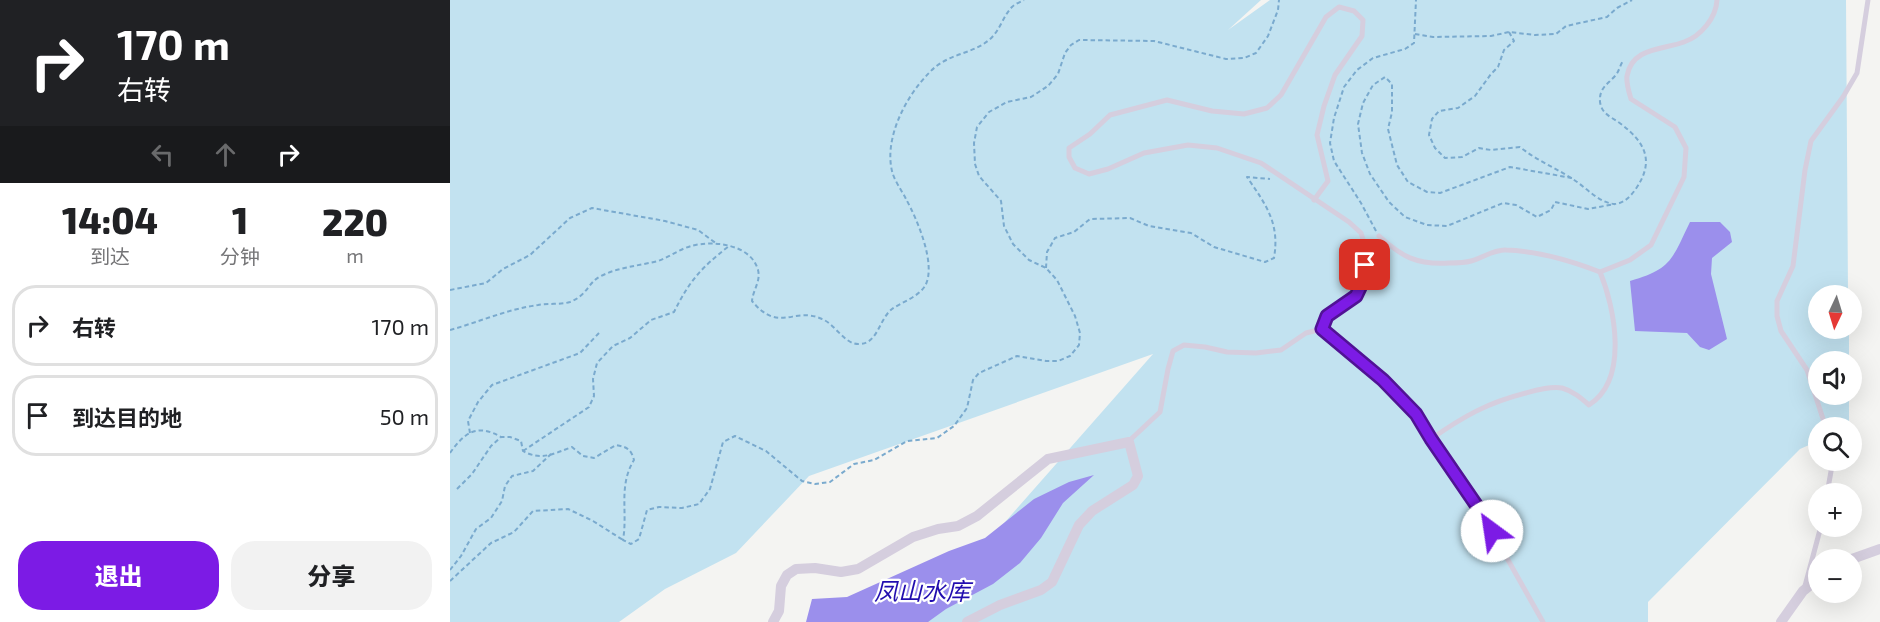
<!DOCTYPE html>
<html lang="zh">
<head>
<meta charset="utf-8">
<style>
	:root { --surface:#fff; --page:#f2f2f2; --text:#202124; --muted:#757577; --line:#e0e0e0; --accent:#7c1be5 }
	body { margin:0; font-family:"Exo 2","Noto Sans SC",sans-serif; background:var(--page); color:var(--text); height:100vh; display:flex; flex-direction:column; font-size:22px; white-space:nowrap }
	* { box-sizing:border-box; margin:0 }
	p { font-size:20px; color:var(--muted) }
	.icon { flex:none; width:33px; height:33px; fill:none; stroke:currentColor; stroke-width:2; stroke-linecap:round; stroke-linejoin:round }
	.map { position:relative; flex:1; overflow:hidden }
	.details { display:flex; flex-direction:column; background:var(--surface); width:450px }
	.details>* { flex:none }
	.guide { background:#202124; color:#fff; overflow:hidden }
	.needle { width:39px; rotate:184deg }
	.fabs { position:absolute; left:1358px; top:285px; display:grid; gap:12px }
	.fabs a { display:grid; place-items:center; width:54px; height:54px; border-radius:50%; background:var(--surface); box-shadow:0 6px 24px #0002; font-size:30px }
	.pin { position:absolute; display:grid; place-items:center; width:51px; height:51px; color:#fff; margin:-26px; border-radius:12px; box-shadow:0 3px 9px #0006 }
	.me { position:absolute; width:66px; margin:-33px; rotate:329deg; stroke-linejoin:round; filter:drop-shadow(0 0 4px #0008) }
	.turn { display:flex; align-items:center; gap:21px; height:126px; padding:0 18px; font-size:27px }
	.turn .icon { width:78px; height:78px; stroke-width:2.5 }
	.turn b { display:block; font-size:42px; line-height:51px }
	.lanes { display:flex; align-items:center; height:57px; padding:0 18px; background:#0003; justify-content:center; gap:30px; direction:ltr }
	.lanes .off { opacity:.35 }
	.eta { display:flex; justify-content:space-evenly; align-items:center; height:102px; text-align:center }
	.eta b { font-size:36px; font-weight:800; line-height:42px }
	.button { display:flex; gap:12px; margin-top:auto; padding:12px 18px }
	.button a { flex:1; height:69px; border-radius:24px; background:var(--accent); color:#fff; font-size:24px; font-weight:800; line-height:69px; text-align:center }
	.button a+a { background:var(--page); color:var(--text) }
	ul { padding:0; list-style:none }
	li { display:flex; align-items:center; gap:18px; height:81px; margin:0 12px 9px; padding:0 6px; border:3px solid var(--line); border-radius:24px }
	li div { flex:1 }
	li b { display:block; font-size:22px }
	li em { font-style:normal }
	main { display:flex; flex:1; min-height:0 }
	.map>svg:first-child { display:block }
	.green { fill:#c2e2f0 }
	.water { fill:#9b8fec }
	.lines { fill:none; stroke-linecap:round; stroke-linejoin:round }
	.path { stroke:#7aaace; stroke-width:2; stroke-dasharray:4.5 3; stroke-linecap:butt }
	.service { stroke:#d5cede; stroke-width:5 }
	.minor { stroke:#d5cede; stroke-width:10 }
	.route-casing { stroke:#511295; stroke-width:15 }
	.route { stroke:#7c1be5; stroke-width:10 }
	.labels { text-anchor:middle; stroke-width:4.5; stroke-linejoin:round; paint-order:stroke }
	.water-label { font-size:24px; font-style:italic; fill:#220daf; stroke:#fff }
</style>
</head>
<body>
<main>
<section class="details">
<div class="guide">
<div class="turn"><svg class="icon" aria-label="right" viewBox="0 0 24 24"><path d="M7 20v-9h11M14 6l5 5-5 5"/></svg><div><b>170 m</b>右转</div></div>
<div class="lanes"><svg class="icon off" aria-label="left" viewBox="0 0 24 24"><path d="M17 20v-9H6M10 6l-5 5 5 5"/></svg><svg class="icon off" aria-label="ahead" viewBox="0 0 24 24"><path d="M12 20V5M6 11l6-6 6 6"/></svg><svg class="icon" aria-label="right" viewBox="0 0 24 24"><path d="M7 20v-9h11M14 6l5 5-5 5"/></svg></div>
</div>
<div class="eta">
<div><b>14:04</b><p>到达</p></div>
<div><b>1</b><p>分钟</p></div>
<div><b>220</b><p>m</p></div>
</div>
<ul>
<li><svg class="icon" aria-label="right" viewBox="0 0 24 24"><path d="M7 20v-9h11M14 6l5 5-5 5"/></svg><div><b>右转</b></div><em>170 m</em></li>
<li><svg class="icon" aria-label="arrive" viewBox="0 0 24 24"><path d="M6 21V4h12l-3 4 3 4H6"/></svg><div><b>到达目的地</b></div><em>50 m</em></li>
</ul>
<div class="button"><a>退出</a><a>分享</a></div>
</section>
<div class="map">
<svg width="1430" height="622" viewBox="0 0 1430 622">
	<rect width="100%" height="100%" fill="#f4f4f2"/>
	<path class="green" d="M0 0H811L778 30 820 0H1396L1398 295 1368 296V328L1399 329V361L1368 362V394L1399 395V427L1368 428V441L1350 449 1198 602V622H467L703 354 359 476 286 553 215 589 169 622H0Z"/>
	<g class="water">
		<path d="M1240 222H1270L1280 232 1282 242 1262 258 1261 274 1277 339 1259 350 1250 347 1237 333 1185 331 1180 281C1222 269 1222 259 1240 222Z"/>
		<path d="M644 475 613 503 591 538 570 563 543 584 496 609 478 622H356L362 599 397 597 499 551 535 538 584 499 619 482Z"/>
	</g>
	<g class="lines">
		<g class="path">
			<path d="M1059 32 1064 41 1054 50 1048 67 1041 74 1025 96 1008 108 989 111 982 119 979 135 985 148 995 158 1012 157 1029 148 1041 150 1070 147C1086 160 1104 167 1121 178 1135 186 1147 202 1164 204 1173 204 1180 197 1185 190 1205 162 1196 143 1171 124 1162 117 1152 115 1150 102 1149 88 1157 85 1165 76 1169 72 1170 65 1173 61"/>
			<path d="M965 34 983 37 1041 36 1059 32 1085 35 1106 34 1116 26 1157 17 1167 8 1182 0"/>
			<path d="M1122 178 1060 167 990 193 977 192 958 182 947 165 938 129 942 112V84L935 77 923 85 913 103 908 124 912 153 920 174 939 202 955 217 977 225 997 226 1053 203 1066 205 1087 217 1101 210 1105 202 1138 209 1165 204"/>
			<path d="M926 231 911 203 884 161 880 143 884 118 894 87 907 70 923 58 955 49 964 43 966 0"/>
			<path d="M596 268 597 252 605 238 624 232 640 219 680 218 699 226 741 233 764 247 815 262 824 258C830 223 816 205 797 177L820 179"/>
			<path d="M0 290 36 283 53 269 80 255 120 218 142 208 215 221 248 230 267 244"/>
			<path d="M0 330C29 322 58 309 88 305 98 303 110 305 120 302 138 295 138 282 151 276 169 267 188 266 208 261 219 257 230 249 241 246 263 240 301 244 308 270 311 281 303 290 302 301 329 334 344 306 372 319 385 324 395 345 409 344 428 344 429 319 442 309 452 302 468 297 475 286 487 265 467 219 456 199 452 191 444 180 442 171 434 138 456 96 479 73 497 53 521 55 539 40 550 31 553 16 562 7 565 4 570 2 574 0"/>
			<path d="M20 433 18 421 28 402 42 385 130 353 149 333"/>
			<path d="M73 451 139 407 144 396 143 379 147 363 163 346 180 338 201 320 224 312C240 280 251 268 279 246"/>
			<path d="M0 453C14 433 27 423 51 437"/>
			<path d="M7 489 22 474 41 446 51 437H60L71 441 73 451C91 461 103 454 122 447L133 456 144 458 166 445C177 447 181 449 184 460 168 486 178 512 173 540L181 544 189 539 197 510 209 507 232 508 249 504 260 489 273 442 285 436 316 451 352 481 365 484 380 482 404 464 424 460 457 441 487 438 504 426 517 408 523 380 529 373 567 356 596 361H608L620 356 629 345 630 333 625 316 607 280 596 268 579 260 563 244 554 226 551 201 529 176 525 164 524 143 527 127 539 112 557 102 581 97 598 86 608 74 615 53 621 45 629 40 704 41 776 59 794 58 806 53 818 36 828 10 829 0"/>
			<path d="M0 570 11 556 26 529 41 518 52 501 55 486 62 476 83 471 101 454"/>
			<path d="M0 581 41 543 64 532 83 511 118 509 143 521 173 540"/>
		</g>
		<g class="service">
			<path d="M864 200 878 181 867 135 874 106 885 75 912 36 913 20 904 11 889 7 876 17 831 95 817 108 794 114 762 111 717 100 660 115 640 134 619 148V157L625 168 639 174 658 169 694 153 738 145 767 148 811 163 899 222 911 233 917 252 914 279 906 296 890 306 877 316 872 329 933 380 966 414 981 439"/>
			<path d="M929 236C952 257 967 265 999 263 1006 263 1014 263 1021 261 1032 258 1045 249 1056 250 1089 251 1119 260 1150 272"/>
			<path d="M1376 428 1357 370 1331 331 1327 316V301L1343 266 1355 170 1361 141 1393 97 1407 73 1418 0"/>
			<path d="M679 441 710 412 718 369 723 351 734 345 755 347 777 352 806 353 831 350 856 333 872 329"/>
			<path d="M1377 494 1383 460"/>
			<path d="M1355 586 1371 526"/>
			<path d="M1093 622 1031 512 981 439C1014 416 1037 403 1076 393 1087 390 1101 386 1112 388 1123 391 1131 398 1139 405 1179 380 1165 308 1150 272L1180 260 1201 245 1234 177 1236 148 1225 127 1181 99C1179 92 1176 83 1177 76 1182 47 1213 50 1234 42 1251 36 1266 18 1267 0"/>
		</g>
		<g class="minor">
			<path d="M1399 560 1430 549"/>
			<path d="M323 622 329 611 331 586 337 575 346 569 365 568 391 572 408 569 463 537 488 529 508 526 527 516 598 459 679 442 688 476 683 485 642 511 629 525 602 582 591 590 550 605 517 622"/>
			<path d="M1331 622 1353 591 1368 579"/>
		</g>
	</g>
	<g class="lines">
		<defs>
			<path id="route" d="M915 265 914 279 906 296 877 316 872 329 933 380 966 414 981 439 1031 512 1042 531"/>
		</defs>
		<use href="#route" class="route-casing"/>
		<use href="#route" class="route"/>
	</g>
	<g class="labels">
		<g class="water-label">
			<text x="472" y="600">凤山水库</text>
		</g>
	</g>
</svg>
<div class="fabs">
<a><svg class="needle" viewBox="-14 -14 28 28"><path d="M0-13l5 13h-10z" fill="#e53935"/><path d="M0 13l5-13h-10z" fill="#757577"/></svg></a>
<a><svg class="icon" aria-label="sound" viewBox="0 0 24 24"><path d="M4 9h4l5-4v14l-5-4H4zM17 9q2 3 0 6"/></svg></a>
<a><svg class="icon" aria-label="search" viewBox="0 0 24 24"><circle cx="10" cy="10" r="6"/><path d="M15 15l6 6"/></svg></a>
<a>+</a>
<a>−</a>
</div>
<div class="pin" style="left:915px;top:265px;background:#d93025"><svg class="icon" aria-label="arrive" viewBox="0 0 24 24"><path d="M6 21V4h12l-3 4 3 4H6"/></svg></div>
<svg class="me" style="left:1042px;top:531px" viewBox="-20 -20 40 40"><circle r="19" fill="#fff"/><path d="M0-13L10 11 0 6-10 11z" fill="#7c1be5"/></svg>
</div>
</main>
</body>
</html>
